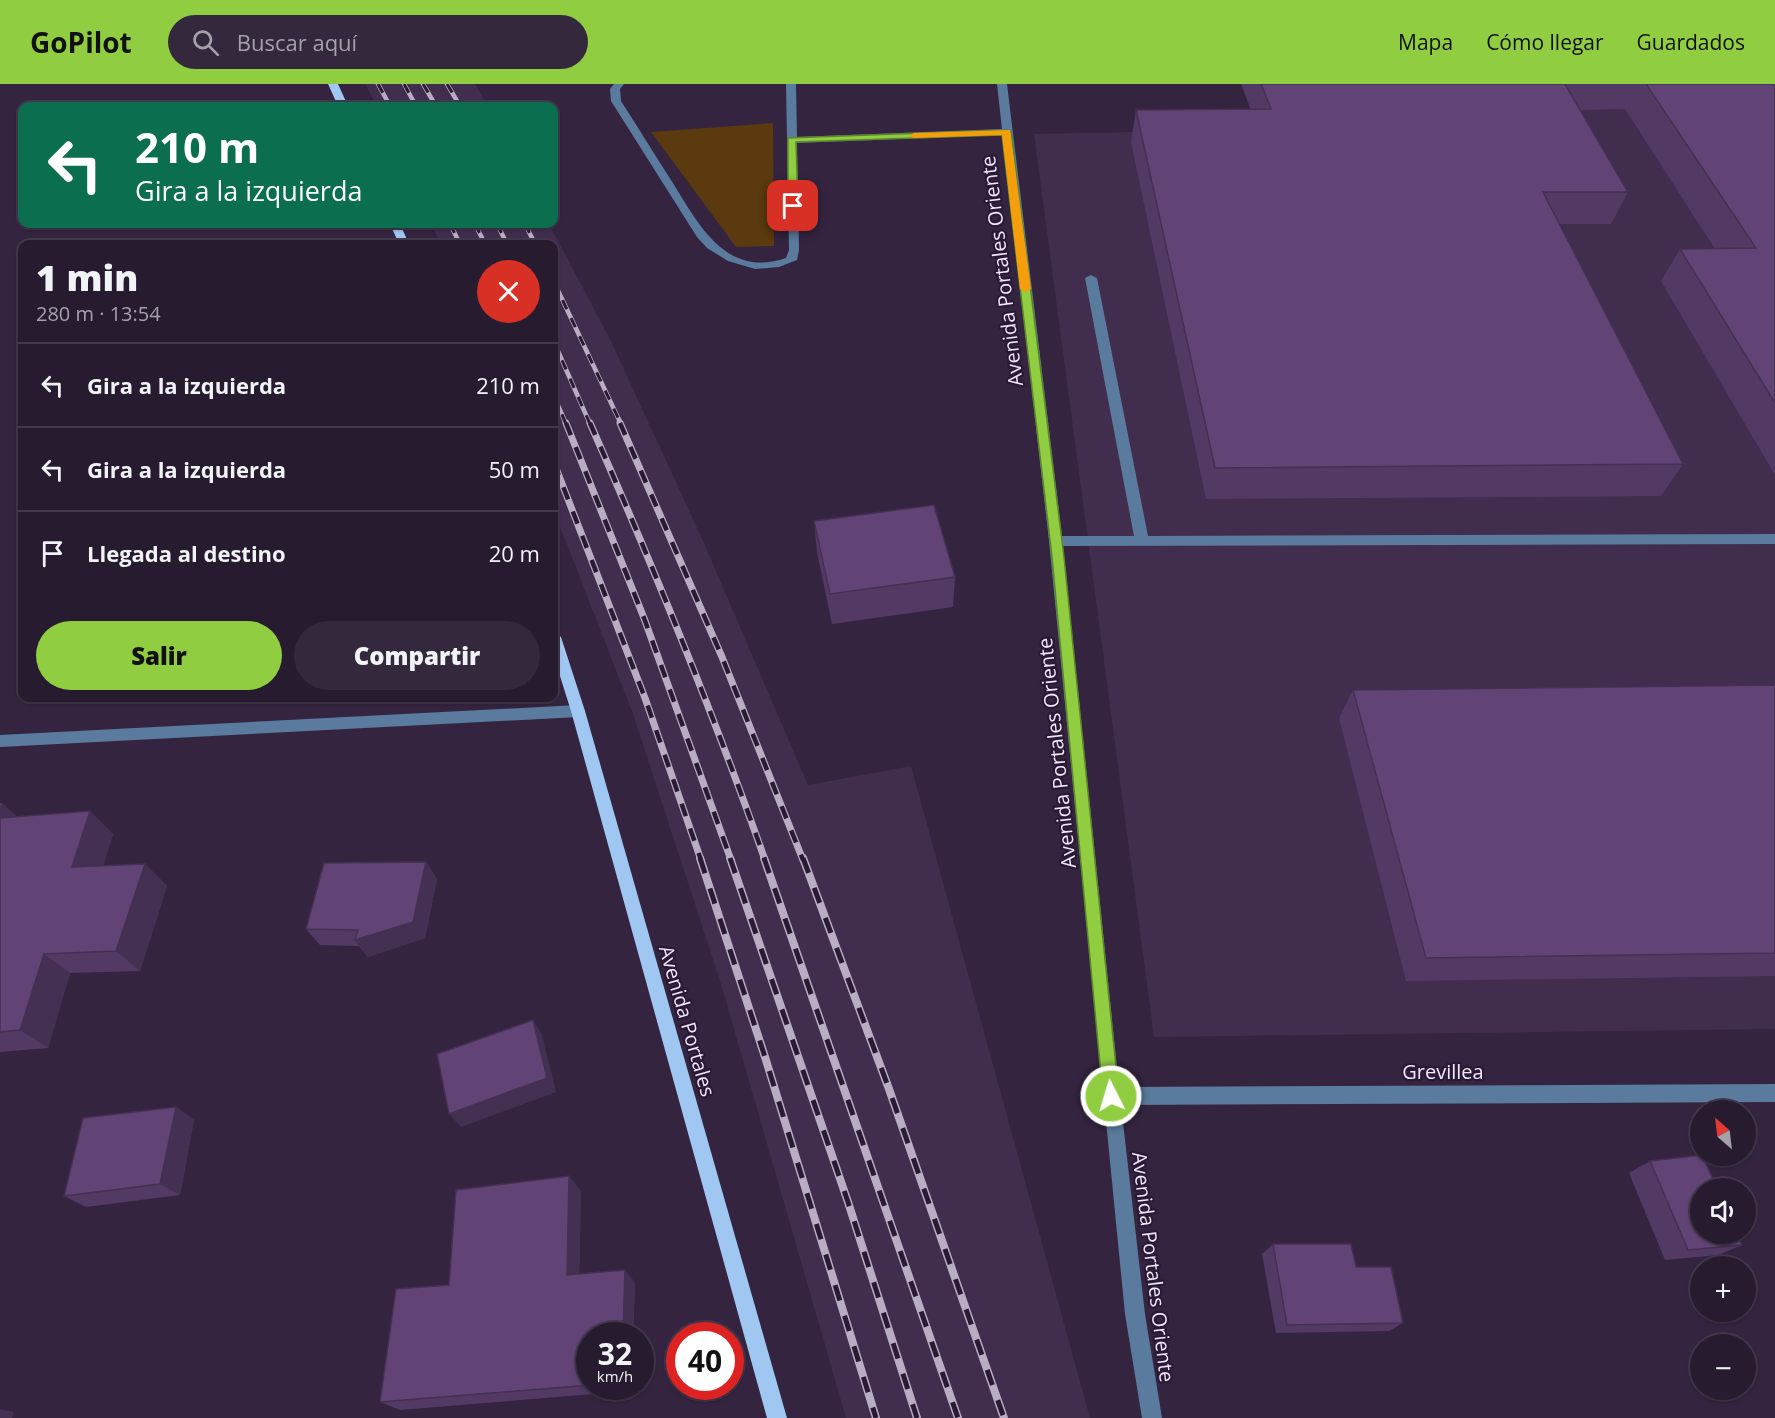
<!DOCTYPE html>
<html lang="es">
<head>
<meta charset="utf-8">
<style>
	:root { --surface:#271b30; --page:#33283c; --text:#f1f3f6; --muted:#a4a1ab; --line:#43394c; --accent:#90cd41 }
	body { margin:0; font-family:"Open Sans",sans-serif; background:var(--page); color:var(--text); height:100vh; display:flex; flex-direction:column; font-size:22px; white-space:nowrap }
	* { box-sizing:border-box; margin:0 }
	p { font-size:20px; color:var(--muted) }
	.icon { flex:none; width:33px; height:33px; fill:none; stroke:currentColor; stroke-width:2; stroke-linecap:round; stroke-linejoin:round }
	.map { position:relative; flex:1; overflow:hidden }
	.details { position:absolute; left:18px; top:156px; width:540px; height:462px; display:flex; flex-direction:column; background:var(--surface); border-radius:12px; box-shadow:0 2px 4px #0004,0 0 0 2px var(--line) }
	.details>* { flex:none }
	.guide { position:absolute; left:18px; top:18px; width:540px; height:126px; border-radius:12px; box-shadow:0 2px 4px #0004,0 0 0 2px var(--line); background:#0b6e4f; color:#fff; overflow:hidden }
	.needle { width:39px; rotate:332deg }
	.controls { position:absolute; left:1690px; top:1016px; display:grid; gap:12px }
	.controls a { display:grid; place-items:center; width:66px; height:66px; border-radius:50%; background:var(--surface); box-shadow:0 2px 4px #0004,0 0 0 2px var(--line); font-size:30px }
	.speed { position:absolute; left:576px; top:1238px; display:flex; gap:12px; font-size:30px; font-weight:700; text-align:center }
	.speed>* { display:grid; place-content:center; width:78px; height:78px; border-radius:50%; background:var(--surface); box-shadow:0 2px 4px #0004,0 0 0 2px var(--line); line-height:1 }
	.speed small { font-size:15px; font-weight:400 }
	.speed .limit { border:9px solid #d22; background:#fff; color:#111 }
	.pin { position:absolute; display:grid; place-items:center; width:51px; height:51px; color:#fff; margin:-26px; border-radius:12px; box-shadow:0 3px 9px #0006 }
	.me { position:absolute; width:66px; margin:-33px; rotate:355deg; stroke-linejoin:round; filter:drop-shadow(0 0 4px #0008) }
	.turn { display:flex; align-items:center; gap:21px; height:126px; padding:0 18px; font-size:27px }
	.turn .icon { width:78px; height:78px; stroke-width:2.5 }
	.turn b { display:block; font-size:42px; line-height:51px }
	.round { display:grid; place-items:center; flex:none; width:63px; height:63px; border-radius:32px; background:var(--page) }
	.head { display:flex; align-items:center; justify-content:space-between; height:102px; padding:0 18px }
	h1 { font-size:36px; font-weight:800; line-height:45px }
	.cta { display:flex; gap:12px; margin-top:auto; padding:12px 18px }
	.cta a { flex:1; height:69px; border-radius:36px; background:var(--accent); color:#111; font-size:24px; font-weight:800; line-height:69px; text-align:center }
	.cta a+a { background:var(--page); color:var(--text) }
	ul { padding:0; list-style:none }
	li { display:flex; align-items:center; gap:18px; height:84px; padding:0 18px; border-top:2px solid var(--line) }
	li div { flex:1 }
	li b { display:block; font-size:22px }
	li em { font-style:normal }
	header { display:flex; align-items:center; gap:36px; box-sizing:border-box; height:84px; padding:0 30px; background:var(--accent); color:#111 }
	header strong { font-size:28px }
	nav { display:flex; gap:33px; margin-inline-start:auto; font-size:21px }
	.search { width:420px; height:54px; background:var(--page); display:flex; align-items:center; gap:15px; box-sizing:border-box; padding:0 21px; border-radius:33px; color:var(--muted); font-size:22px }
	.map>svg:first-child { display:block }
	.built { fill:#412d4e }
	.green { fill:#5a3a0e }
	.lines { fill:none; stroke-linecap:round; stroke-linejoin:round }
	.minor { fill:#5a7b9d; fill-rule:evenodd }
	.major { fill:#9fc7f1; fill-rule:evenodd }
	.rail-far2-casing { stroke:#b9adc3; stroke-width:4.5 }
	.rail-far1-casing { stroke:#b9adc3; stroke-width:7 }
	.rail-casing { stroke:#b9adc3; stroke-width:8 }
	.rail-far2 { stroke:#2a1a35; stroke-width:3; stroke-dasharray:10; stroke-linecap:butt }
	.rail-far1 { stroke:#2a1a35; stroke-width:4.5; stroke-dasharray:13; stroke-linecap:butt }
	.rail { stroke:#2a1a35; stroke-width:5; stroke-dasharray:16; stroke-linecap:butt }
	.wall { fill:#533a65 }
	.shaded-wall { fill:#443052 }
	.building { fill:#614475; stroke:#443052; stroke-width:1.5 }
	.route { fill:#90cd41; stroke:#5e852a; stroke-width:1.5 }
	.slow { fill:#f59e0b }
	.labels { text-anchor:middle; stroke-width:4.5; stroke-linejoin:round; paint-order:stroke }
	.street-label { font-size:20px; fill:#f1e7fa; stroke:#2a1a35 }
</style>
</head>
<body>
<header>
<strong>GoPilot</strong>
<div class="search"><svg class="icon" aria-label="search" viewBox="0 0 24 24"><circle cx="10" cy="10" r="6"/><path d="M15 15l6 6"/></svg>Buscar aquí</div>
<nav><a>Mapa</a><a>Cómo llegar</a><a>Guardados</a></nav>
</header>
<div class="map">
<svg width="1775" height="1334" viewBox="0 0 1775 1334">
	<rect width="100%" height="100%" fill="#342440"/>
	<g class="built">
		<path d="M365 0H475L488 22H377Z"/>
		<path d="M1549 0H1775V945L1154 953 1034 50 1571 39Z"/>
		<path d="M431 140H549L609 253 700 450 808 701 911 682 1090 1334H846L721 900 633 630 554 427V160H441Z"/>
	</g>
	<path class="green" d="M773 39 774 162 736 163 651 48Z"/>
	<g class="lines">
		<g class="minor">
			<path d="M614 0H624L620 5 621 17C638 43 654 70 671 96 698 139 725 195 786 174L789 166 786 0H796L797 53 1002 45 997 0H1007L1062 452H1134L1085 194 1091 191 1097 194 1148 452 1775 450V460L1063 462 1119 1003 1775 1000V1018L1121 1021 1145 1230 1162 1334H1142L1125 1230 1049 457 1003 51 797 59 799 166 797 176 779 183 755 185 728 177 707 164 697 153 611 17 610 5Z"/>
			<path d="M578 621 583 623 585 627 583 631 578 633 0 663V651Z"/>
		</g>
		<g class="major">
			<path d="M328 0H338L348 22H338Z"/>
			<path d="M390 140H400L409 160H399Z"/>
			<path d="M554 548 561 553 585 627 787 1334H767L571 627 554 573Z"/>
		</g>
		<defs>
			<g id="rail-far2">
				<path d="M378 0 390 22"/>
				<path d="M404 0 416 22"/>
				<path d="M423 0 436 22"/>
				<path d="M447 0 460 22"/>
				<path d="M450 140 460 160"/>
				<path d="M475 140 485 160"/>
				<path d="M497 140 507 160"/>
				<path d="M525 140 535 160"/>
				<path d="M554 198 621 340"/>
				<path d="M554 258 590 340"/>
				<path d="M554 312 566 340"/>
			</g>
			<g id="rail-far1">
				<path d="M566 339 644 534 731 776"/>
				<path d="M590 339C653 482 713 628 765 776"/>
				<path d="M620 339 722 573 803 776"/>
				<path d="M554 379 645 614 701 776"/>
			</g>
			<g id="rail">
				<path d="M700 774 765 973 876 1334"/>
				<path d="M730 774 848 1118 917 1334"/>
				<path d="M764 774 958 1334"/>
				<path d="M803 774 889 1005 1004 1334"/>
			</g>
		</defs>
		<use href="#rail-far2" class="rail-far2-casing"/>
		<use href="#rail-far1" class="rail-far1-casing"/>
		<use href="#rail" class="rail-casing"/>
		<use href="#rail-far2" class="rail-far2"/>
		<use href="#rail-far1" class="rail-far1"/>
		<use href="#rail" class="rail"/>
	</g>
	<g class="wall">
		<path d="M1241 0H1775V391L1661 197 1680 165H1715L1625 25 1580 26 1628 108 1611 140H1559L1683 380 1661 412 1206 415 1131 58 1136 26H1251Z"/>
		<path d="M814 437 955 493 953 523 832 540 817 468Z"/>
		<path d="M1775 601V892L1406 897 1339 634 1353 606Z"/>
		<path d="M0 719H2L17 733 113 750 103 782 145 780 167 802 140 887 70 889 48 964 0 968Z"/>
		<path d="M426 778 437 795 425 854 368 873 359 862 320 861 306 845Z"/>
		<path d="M176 1023 194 1036 180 1111 86 1123 64 1112Z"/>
		<path d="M1650 1077 1742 1161 1718 1171 1665 1176 1629 1089Z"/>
		<path d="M581 1107 579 1190 635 1198 633 1251H590V1302H632L631 1307 400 1326 380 1318 449 1201Z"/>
		<path d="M1273 1160 1356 1183 1403 1239 1389 1247 1276 1249 1262 1170Z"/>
	</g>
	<g class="shaded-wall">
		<path d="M2 719 27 742 0 737V724Z"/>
		<path d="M90 727 113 750 96 805 72 783Z"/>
		<path d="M426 778 437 795 425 854 368 873 355 856Z"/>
		<path d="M145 780 167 802 140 887 116 867Z"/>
		<path d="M44 870 70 889 48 964 20 946Z"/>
		<path d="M533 936 542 951 556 1008 461 1043 449 1030Z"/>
		<path d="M176 1023 194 1036 180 1111 160 1100Z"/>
		<path d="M569 1092 581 1107 579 1203 567 1191Z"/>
		<path d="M625 1186 635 1198 633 1251H623Z"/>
		<path d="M626 1302H632L631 1307Z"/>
		<path d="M0 1325 14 1328 12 1334H0Z"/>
	</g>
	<g class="building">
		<path d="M1261 0H1565L1628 108H1543L1683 380 1215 384 1136 26 1271 25Z"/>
		<path d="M1646 0H1775V319L1680 165 1756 164Z"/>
		<path d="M934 421 955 493 830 510 814 437Z"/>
		<path d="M1775 601V869L1426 874 1353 606Z"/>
		<path d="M90 727 72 783 145 780 116 867 44 870 20 946 0 948V734Z"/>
		<path d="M426 778 413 838 355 856 358 846 306 845 324 779Z"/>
		<path d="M533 936 547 994 449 1030 437 970Z"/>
		<path d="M176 1023 160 1100 64 1112 83 1034Z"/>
		<path d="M1702 1071 1717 1104H1701V1149H1737L1742 1161 1688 1166 1650 1077Z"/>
		<path d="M569 1092 567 1191 625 1186 623 1251H590V1301L380 1318 396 1205 449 1201 456 1106Z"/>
		<path d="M1273 1160H1351L1356 1183H1391L1403 1239 1287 1241Z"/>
	</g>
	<path class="route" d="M1006 46 1011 48 1064 473 1119 1012 1117 1018 1111 1020 1105 1018 1103 1012 1052 473 1002 51 796 58 798 122 793 125 788 122V54Z"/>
	<path class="slow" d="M1010 46 1031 205 1025 208 1020 205 1002 51 914 54 909 52 914 49Z"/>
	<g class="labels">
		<g class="street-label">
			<text transform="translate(1002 187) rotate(-97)" y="7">Avenida Portales Oriente</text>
			<text transform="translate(1057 669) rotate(-96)" y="7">Avenida Portales Oriente</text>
			<text transform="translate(687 937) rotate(74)" y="7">Avenida Portales</text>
			<text x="1443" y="995">Grevillea</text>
			<text transform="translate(1153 1183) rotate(83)" y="7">Avenida Portales Oriente</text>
		</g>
	</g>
</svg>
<div class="controls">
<a><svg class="needle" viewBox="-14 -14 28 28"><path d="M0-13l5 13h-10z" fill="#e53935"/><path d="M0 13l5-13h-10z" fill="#a4a1ab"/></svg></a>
<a><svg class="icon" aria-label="sound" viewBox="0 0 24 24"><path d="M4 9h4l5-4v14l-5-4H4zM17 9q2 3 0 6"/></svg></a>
<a>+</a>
<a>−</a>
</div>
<div class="speed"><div>32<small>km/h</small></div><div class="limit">40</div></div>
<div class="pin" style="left:793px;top:122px;background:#d93025"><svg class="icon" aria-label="arrive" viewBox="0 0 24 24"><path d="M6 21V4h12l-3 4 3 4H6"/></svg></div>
<svg class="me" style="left:1111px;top:1012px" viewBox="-20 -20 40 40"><circle r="17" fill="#90cd41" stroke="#fff" stroke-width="3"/><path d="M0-11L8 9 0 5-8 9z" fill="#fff"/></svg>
<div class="guide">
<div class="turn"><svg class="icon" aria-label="left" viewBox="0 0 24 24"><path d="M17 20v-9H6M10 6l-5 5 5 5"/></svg><div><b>210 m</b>Gira a la izquierda</div></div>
</div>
<section class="details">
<div class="head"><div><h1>1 min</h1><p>280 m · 13:54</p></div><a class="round" style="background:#d93025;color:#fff"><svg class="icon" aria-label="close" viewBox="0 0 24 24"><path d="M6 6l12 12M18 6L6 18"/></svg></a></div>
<ul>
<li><svg class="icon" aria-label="left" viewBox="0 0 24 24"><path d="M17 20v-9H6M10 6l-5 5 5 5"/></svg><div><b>Gira a la izquierda</b></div><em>210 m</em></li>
<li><svg class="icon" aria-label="left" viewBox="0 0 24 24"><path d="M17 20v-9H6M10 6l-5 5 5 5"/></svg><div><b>Gira a la izquierda</b></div><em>50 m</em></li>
<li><svg class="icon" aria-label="arrive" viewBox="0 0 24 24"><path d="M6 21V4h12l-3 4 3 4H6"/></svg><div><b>Llegada al destino</b></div><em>20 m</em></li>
</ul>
<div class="cta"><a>Salir</a><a>Compartir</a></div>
</section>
</div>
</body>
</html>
